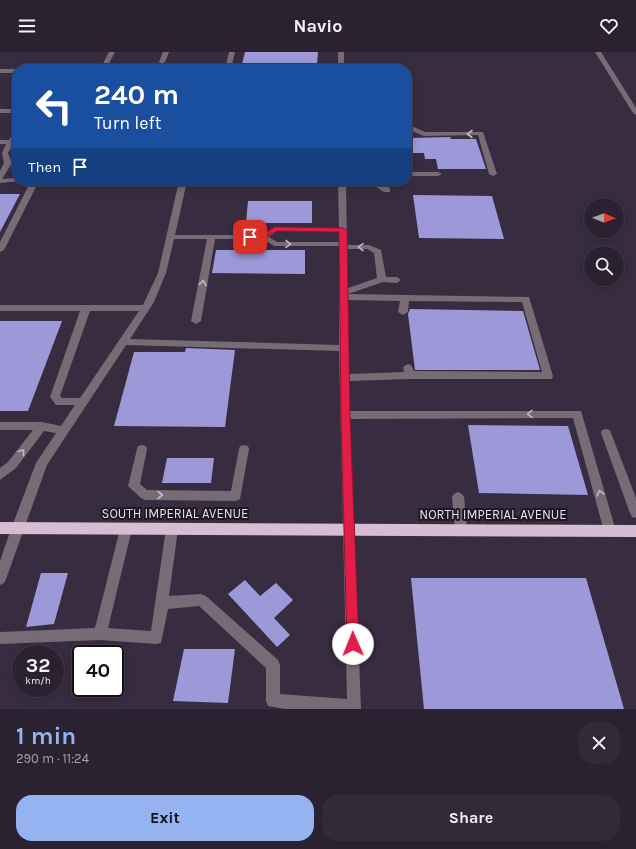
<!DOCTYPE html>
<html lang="en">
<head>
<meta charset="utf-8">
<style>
	:root { --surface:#2a2131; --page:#322939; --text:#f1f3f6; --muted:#a5a3ab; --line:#463e4d; --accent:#95b2f1 }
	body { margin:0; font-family:Karla,sans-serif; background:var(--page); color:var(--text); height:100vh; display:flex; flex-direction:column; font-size:15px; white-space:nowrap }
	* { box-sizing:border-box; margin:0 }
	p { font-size:13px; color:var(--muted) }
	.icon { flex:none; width:22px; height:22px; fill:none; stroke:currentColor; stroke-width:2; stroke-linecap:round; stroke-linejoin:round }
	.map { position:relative; height:657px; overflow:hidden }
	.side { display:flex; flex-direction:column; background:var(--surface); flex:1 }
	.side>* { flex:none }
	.top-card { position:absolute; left:12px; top:12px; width:400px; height:122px; border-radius:16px; box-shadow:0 2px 10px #0003,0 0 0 1px var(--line); background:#1a4fa0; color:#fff; overflow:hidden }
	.needle { width:26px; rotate:91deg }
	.controls { position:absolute; left:584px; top:146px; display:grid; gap:8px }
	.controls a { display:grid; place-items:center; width:40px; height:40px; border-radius:50%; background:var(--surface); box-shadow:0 2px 10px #0003,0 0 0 1px var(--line); font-size:20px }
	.speed { position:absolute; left:12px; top:593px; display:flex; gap:8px; font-size:20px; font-weight:700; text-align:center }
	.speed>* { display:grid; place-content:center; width:52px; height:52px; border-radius:50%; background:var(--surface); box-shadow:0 2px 10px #0003,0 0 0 1px var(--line); line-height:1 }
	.speed small { font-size:10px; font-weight:400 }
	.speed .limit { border:2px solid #111; border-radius:6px; background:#fff; color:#111 }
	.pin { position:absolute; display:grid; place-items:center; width:34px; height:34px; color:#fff; margin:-17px; border-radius:8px; box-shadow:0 2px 6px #0006 }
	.me { position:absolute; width:44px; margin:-22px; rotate:359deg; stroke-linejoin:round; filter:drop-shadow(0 0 3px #0008) }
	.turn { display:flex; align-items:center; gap:14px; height:84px; padding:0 16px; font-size:18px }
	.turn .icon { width:52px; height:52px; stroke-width:2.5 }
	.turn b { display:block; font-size:28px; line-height:34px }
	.then { display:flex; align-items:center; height:38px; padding:0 16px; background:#0003; gap:8px; font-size:15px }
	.round { display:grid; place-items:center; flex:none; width:42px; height:42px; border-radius:16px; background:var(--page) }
	.overview { display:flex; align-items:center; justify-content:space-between; height:68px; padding:0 16px }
	h1 { font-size:24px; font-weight:700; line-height:30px; color:var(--accent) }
	.primary-button { display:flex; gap:8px; margin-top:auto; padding:8px 16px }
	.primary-button a { flex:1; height:46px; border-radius:16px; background:var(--accent); color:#111; font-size:16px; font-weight:700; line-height:46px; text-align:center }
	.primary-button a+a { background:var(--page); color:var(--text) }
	header { display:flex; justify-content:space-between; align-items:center; height:52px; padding:0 16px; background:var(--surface); font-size:18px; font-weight:700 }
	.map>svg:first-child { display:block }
	.building { fill:#9d99d8 }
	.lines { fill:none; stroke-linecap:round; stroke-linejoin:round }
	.minor { fill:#776c75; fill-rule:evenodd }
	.highway { fill:#d6bdd2; fill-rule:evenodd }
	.oneway { stroke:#c0b8c4 }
	.route { fill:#e11d48; stroke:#92132f }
	.labels { text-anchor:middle; stroke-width:4; stroke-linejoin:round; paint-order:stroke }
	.street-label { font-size:13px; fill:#e8e1ef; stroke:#1c1721 }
</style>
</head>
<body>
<header><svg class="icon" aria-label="menu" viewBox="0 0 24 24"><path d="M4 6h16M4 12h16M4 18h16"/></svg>Navio<svg class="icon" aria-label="heart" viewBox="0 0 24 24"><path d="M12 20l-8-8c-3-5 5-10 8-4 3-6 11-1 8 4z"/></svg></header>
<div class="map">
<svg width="636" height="657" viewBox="0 0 636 657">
	<rect width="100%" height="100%" fill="#382c41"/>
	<g class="building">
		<path d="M245 0H318L317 12H242Z"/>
		<path d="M450 85 451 87H476L486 117H438L436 107H425L424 101H413L410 86Z"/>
		<path d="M0 142H20L0 180Z"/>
		<path d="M413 143 492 144 504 187 419 186Z"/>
		<path d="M248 149H312V171H246Z"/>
		<path d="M216 198H305V222L212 221Z"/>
		<path d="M410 257 523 259 540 318H415L408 262Z"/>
		<path d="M0 269H62L28 359H0Z"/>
		<path d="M186 296 235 298 225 375 114 374 134 300H185Z"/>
		<path d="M468 373 568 374 588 443 479 441Z"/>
		<path d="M167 406H214L211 431H162Z"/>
		<path d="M41 521H68L54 572 26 575Z"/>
		<path d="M411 526H586L624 657H424Z"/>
		<path d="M245 528 260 544 276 531 293 548 274 566 290 583 277 595 228 542Z"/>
		<path d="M184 597H235L228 651 173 649Z"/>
	</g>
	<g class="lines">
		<g class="minor">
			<path d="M109 0H115L106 17H100Z"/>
			<path d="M163 0H169L165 10 162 12 159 10Z"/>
			<path d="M229 0H235L231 17H225Z"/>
			<rect x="338" y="0" width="6" height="17"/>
			<path d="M595 0H601L636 56V63L633 61Z"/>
			<rect x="0" y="17" width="17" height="4"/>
			<rect x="0" y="57" width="17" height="4"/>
			<path d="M407 72 425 80H483L497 122 493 124 489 122 478 83 424 84 407 77Z"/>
			<path d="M17 77V85L8 101 12 111 2 127 17 126V129H20L0 131V119L4 111 2 101 6 92H0V88H9L15 78Z"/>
			<path d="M407 120H438L442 122 438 124H407Z"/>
			<path d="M31 129H39L4 198 0 200V190Z"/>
			<path d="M179 129H187L175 183H261L275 175 339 176 338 129 377 130 390 136V140H384L375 134 346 133 347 193H369L381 198 386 225H397L401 228 397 231 383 230 348 242 529 245 553 324 552 327H409L350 329V359H581L616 479 614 483 610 484 606 483 604 479 573 366 350 367 361 657H285L268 654 266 649V616L199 554 168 557 161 591 156 592 100 588 0 592V580L95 576 120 477 122 473 126 472 130 473 132 477 108 576 151 579 166 477 168 473 172 472 176 473 178 477 169 544 201 542 206 544 278 608 280 613V642L347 647 339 299 126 293 47 413 6 527 4 531 0 533V509L11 477 36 411 56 381 44 379 16 416 0 428V416L8 410 33 378H0V370H42L61 374 75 353H56L50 345 80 259H0V253H143L158 221ZM277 179 339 180V190H277L269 185ZM174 187H207L191 269 196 272 201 269 215 187H261L275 194H339V293L130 287 154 250 166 221ZM347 197H367L374 201 377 226 348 236ZM348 248 400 249 398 260 403 263 408 260 409 249 522 250 542 320 414 319 411 313 408 312 403 315 404 320 349 322ZM90 259H139L80 346H62L60 344Z"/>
			<path d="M606 377 610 378 611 381 636 446V466L632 465 630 461 601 381 602 378Z"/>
			<path d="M142 393 146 394 147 397 140 432 147 438 231 439 239 397 240 394 244 393 248 394 249 397 240 447 236 449 145 448 141 446 128 434 137 397 138 394Z"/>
			<path d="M458 440 462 442 464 445 467 478 465 482 461 483 457 482 455 478 452 445 454 442Z"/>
		</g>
		<path class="highway" d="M0 470 636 473V485L0 482Z"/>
	</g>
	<defs><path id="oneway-chevron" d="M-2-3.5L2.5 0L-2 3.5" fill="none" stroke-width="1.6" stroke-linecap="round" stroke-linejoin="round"/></defs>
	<g class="oneway">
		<use href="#oneway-chevron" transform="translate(470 82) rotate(180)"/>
		<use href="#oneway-chevron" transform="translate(288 192) rotate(1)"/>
		<use href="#oneway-chevron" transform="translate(361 195) rotate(-179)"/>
		<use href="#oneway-chevron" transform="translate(203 231) rotate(-80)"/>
		<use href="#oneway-chevron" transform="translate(530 362) rotate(179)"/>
		<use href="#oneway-chevron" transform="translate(22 400) rotate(-53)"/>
		<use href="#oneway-chevron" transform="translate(600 441) rotate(-106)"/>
		<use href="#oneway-chevron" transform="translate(160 443)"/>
	</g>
	<path class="route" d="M275 175 343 176 347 178 350 364 359 592 357 597 353 598 348 597 347 592 341 364 339 180 277 179 263 187H250L246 185 250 183H261Z"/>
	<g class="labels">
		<g class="street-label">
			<text x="175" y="466">SOUTH IMPERIAL AVENUE</text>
			<text x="493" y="467">NORTH IMPERIAL AVENUE</text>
		</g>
	</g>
</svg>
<div class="controls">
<a><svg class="needle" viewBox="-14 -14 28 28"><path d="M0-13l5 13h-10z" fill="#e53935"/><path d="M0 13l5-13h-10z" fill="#a5a3ab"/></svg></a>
<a><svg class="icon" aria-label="search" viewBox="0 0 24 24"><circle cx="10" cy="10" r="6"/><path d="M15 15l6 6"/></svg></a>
</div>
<div class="speed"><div>32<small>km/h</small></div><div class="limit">40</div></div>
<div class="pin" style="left:250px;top:185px;background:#d93025"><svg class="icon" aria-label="arrive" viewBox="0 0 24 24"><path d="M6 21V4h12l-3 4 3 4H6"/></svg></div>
<svg class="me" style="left:353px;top:592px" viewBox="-20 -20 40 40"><circle r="19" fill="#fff"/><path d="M0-13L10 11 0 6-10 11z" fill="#e11d48"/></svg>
<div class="top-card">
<div class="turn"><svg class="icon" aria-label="left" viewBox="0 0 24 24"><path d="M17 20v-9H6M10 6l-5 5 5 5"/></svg><div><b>240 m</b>Turn left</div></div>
<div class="then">Then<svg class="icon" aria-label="arrive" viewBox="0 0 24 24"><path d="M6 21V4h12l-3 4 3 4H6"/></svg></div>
</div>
</div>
<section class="side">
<div class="overview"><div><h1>1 min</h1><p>290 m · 11:24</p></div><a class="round"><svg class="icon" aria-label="close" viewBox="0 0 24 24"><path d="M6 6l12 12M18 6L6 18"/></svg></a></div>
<div class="primary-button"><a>Exit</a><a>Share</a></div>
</section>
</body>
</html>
